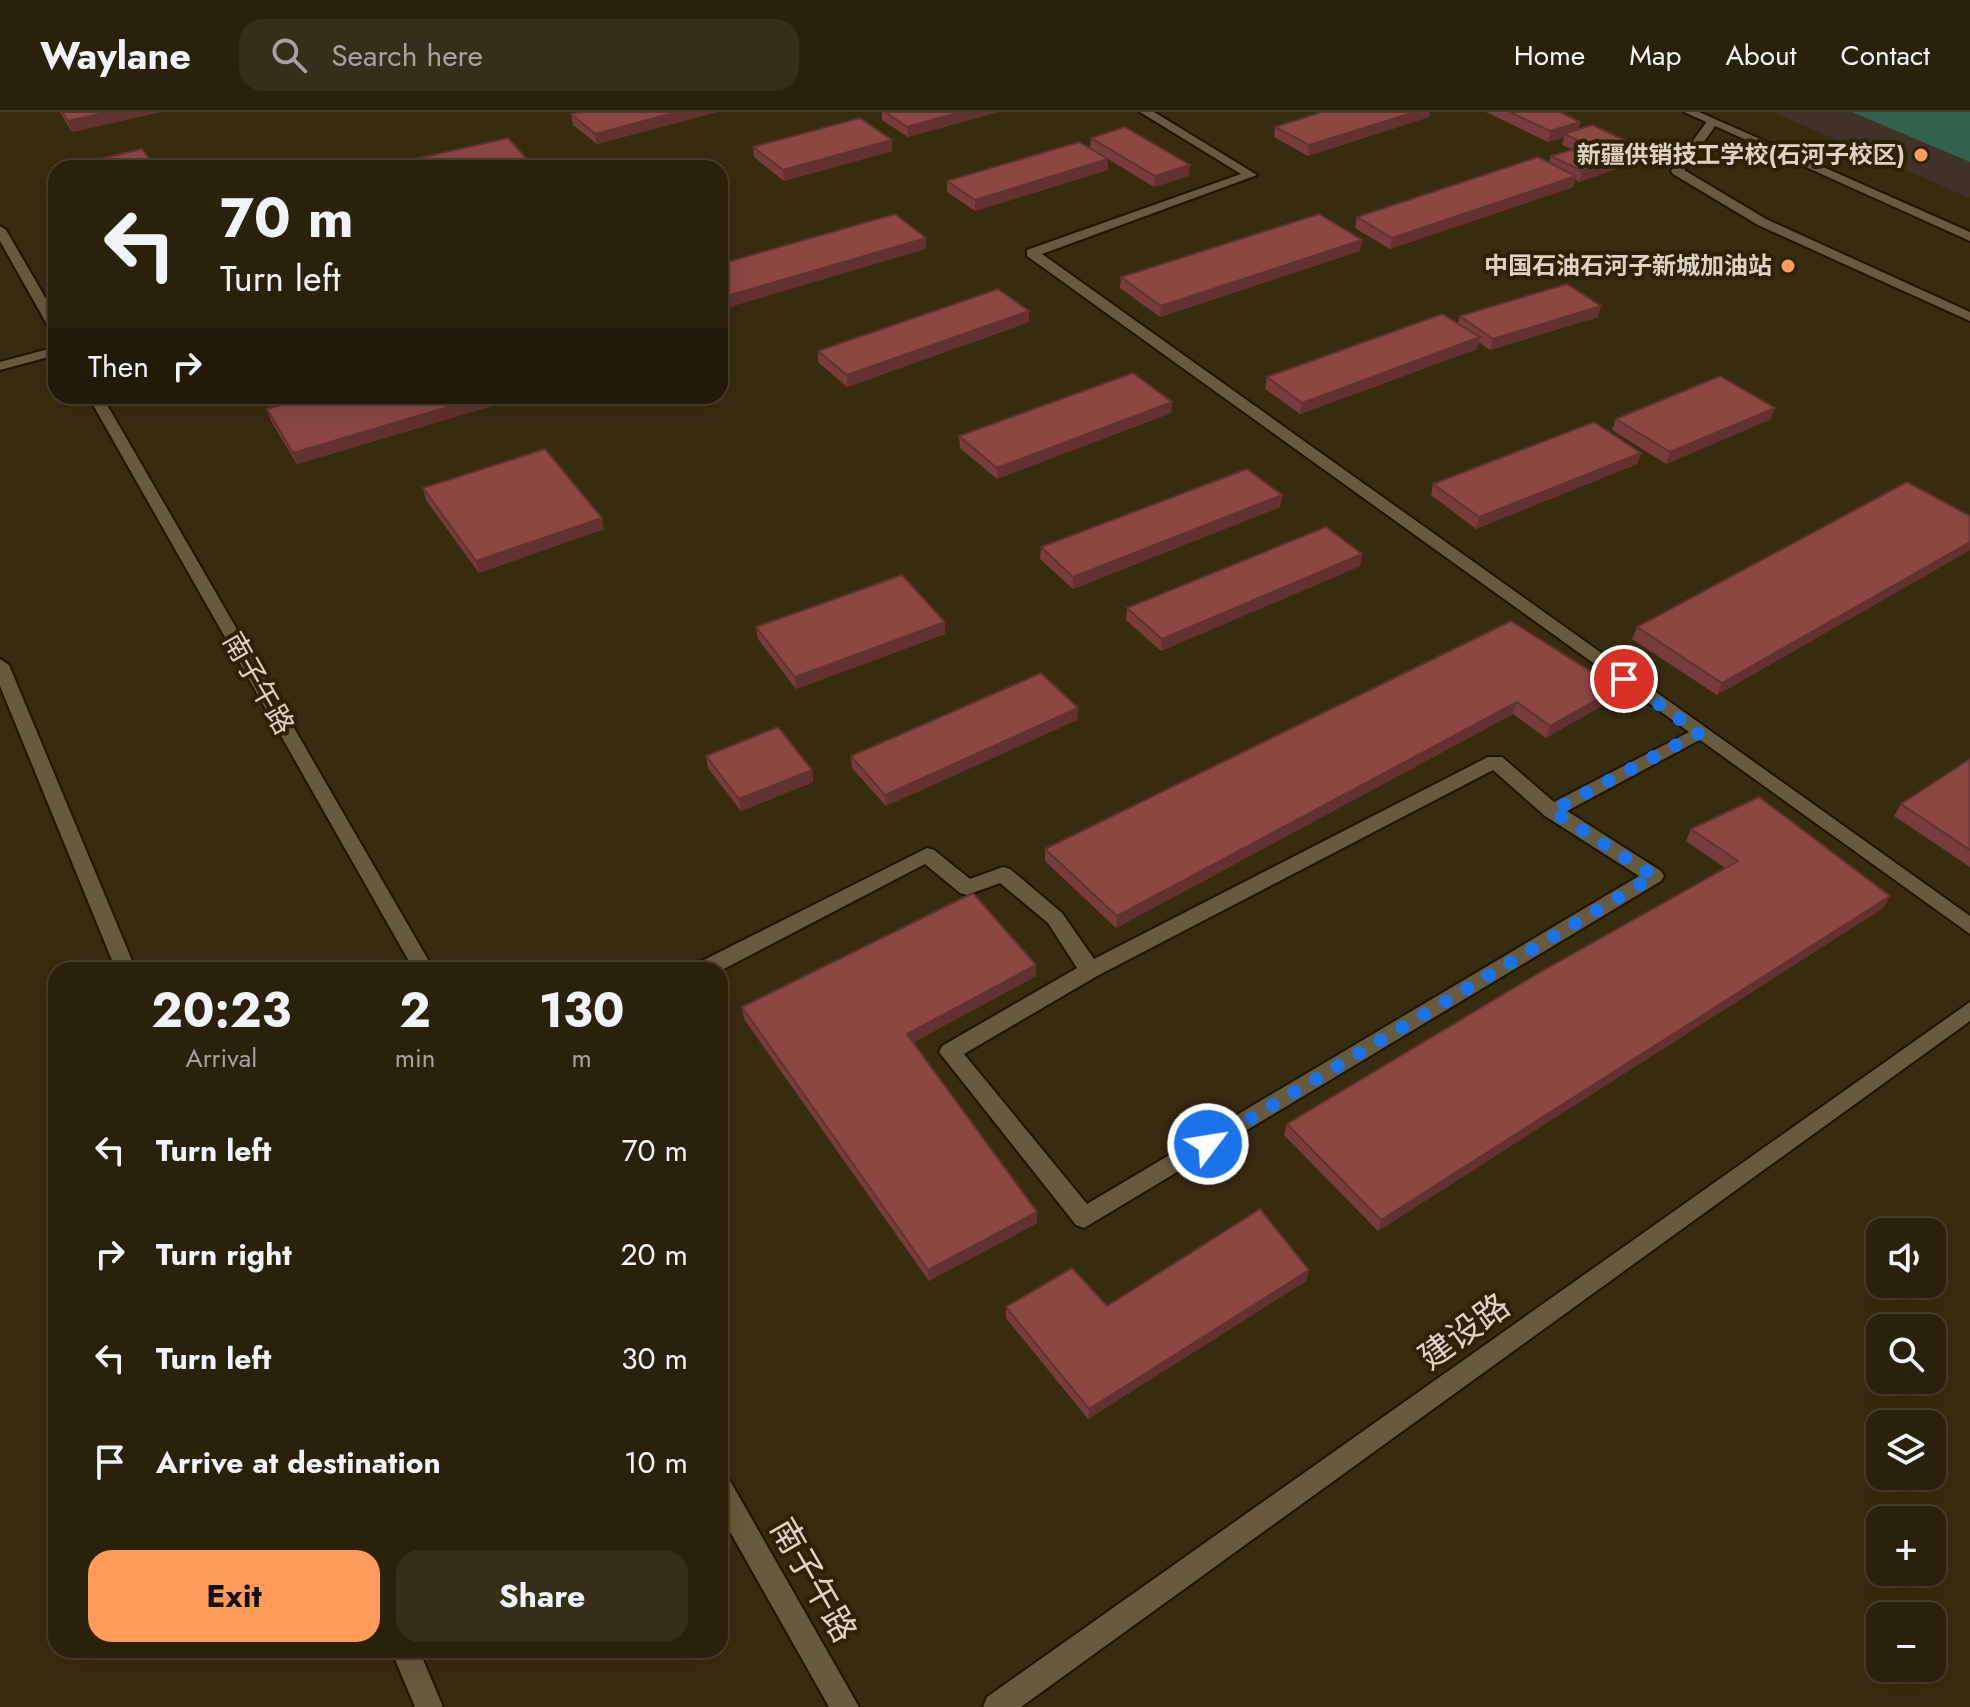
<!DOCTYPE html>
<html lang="en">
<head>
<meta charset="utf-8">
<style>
	:root { --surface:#2a210b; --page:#362e19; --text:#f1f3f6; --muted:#a5a39d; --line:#463e2c; --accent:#ff9b5b }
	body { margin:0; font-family:Jost,"Noto Sans SC",sans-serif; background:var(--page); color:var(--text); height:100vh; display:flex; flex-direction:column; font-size:30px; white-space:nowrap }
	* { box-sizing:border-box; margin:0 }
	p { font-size:26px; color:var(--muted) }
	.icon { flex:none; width:44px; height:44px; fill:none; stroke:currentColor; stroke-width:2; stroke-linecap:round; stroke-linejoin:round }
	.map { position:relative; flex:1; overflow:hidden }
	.side { position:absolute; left:48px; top:850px; width:680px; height:696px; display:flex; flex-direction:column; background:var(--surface); border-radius:24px; box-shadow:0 8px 32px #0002,0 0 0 2px var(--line) }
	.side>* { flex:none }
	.top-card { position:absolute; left:48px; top:48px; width:680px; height:244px; border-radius:24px; box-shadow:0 8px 32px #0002,0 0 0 2px var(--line); background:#2a210b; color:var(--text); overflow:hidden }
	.controls { position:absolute; left:1866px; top:1106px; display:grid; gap:16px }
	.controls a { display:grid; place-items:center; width:80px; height:80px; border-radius:16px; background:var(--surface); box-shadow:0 8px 32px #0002,0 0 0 2px var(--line); font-size:40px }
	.pin { position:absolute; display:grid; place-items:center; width:68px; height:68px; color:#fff; margin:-34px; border:4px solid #fff; border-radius:50%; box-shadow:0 2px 8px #0007 }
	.me { position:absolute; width:88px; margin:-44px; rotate:59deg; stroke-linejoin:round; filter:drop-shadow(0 0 6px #0008) }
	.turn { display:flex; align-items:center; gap:28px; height:168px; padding:0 40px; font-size:36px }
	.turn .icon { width:104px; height:104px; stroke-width:2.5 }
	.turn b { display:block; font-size:56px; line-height:68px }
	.then { display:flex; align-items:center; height:76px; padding:0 40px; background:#0003; gap:16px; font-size:30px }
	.eta { display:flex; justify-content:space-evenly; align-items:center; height:136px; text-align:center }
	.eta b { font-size:48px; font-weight:700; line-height:56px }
	.primary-button { display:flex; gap:16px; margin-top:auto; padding:16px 40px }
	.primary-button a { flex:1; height:92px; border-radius:24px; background:var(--accent); color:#111; font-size:32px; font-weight:700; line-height:92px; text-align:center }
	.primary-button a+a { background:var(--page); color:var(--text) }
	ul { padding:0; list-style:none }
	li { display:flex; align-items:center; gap:24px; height:104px; padding:0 40px }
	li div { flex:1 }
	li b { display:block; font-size:30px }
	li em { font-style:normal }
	header { display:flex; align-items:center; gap:48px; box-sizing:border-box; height:112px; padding:0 40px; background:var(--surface); border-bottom:2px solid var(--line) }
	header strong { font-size:38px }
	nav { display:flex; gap:44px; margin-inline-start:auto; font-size:28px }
	.search { width:560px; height:72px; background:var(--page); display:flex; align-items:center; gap:20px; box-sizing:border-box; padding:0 28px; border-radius:24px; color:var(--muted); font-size:30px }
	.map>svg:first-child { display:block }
	.education { fill:#423127 }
	.green { fill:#31634c }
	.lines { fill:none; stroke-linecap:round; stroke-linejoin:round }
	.lane-casing { stroke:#1f1400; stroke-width:4 }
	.street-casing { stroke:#1f1400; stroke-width:4 }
	.secondary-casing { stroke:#1f1400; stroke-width:4 }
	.lane { fill:#685b3d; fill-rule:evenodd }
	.street { fill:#685b3d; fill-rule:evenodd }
	.secondary { fill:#685b3d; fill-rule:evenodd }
	.wall { fill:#783d3a }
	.shaded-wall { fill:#62322f }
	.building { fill:#8c4743; stroke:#62322f; stroke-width:2 }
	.route { stroke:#1a73e8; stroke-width:14; stroke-dasharray:0 25.2 }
	.poi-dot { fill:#ff9b5b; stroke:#2e2205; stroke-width:3 }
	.labels { text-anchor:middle; stroke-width:8; stroke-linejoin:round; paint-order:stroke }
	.far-poi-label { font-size:24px; font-weight:bold; fill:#dbd3c3; stroke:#2e2205; text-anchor:end }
	.street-label { font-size:28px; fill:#dbd3c3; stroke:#2e2205 }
	.near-street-label { font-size:34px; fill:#dbd3c3; stroke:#2e2205 }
</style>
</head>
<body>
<header>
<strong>Waylane</strong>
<div class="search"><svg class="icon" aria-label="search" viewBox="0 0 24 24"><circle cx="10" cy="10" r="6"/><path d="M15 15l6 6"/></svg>Search here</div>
<nav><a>Home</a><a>Map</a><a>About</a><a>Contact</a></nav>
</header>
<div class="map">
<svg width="1970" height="1595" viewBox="0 0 1970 1595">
	<rect width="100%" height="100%" fill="#382c0f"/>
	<path class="education" d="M1773 0H1970V86Z"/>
	<path class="green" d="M1852 0H1970V50Z"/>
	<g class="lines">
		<defs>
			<g id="lane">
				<path d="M1140 0H1154L1257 63 1042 142 1970 804V822L1027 144V138L1241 62Z"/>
				<path d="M1708 8 1718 10 1684 58 1766 107 1970 200V209L1758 113 1673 62 1671 59Z"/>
			</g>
			<g id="street">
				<path d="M56 235V243L0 258V250Z"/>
				<path d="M1699 615 1705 617 1708 621 1705 625 1567 699 1661 759 1664 764 1661 769 1084 1116 1076 1113 939 940 942 934 1077 856 1048 811 1000 771 967 783 960 781 925 752 720 859 693 858 696 852 927 736 934 738 970 767 1003 755 1010 757 1062 801 1094 847 1488 645H1502L1554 690ZM1493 658 1545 704 1639 764 1087 1092 964 942 1097 864Z"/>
				<path d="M1970 890V909L1021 1595H983L987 1585Z"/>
			</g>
			<g id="secondary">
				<path d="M1684 0H1699L1970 120V129Z"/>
				<path d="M0 114 6 118 56 204V220L49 216 0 129Z"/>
				<path d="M88 284H102L434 858H414Z"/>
				<path d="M0 547 9 553 136 858H116L0 574Z"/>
				<path d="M720 1363 729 1367 859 1595H829L720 1402Z"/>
				<path d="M391 1538H419L443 1595H415Z"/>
			</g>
		</defs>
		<use href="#lane" class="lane-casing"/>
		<use href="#street" class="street-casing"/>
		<use href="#secondary" class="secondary-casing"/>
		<use href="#lane" class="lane"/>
		<use href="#street" class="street"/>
		<use href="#secondary" class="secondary"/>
	</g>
	<g class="wall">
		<path d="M60 0H160L72 20Z"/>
		<path d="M581 0H717L597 32 573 13 571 2Z"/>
		<path d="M882 0H998L908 25 882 8Z"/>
		<path d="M1322 0H1430L1429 5 1308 44 1274 25 1275 15Z"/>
		<path d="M1486 0H1560L1580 10 1578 18 1641 48 1579 70 1575 67 1573 75 1390 137 1355 116 1357 105 1549 51 1551 44 1572 37 1562 33 1564 25 1548 30Z"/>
		<path d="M1091 26 1189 64 1154 75 1090 36Z"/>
		<path d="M753 35 892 39 784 69 754 45Z"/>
		<path d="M1108 47V58L975 99 947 80V69Z"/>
		<path d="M1360 139 1160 205 1120 176 1121 165Z"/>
		<path d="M1601 194 1598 205 1490 238 1479 230 1477 237 1300 302 1265 277 1267 265 1458 212 1460 204Z"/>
		<path d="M1029 199V210L847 275 818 250V239Z"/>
		<path d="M1172 290 1171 301 997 367 960 336 959 324Z"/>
		<path d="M502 291 297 352 271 309 267 297Z"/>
		<path d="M1616 307H1771L1666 352 1612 318Z"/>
		<path d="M1641 341 1637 352 1476 417 1431 383 1433 372Z"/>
		<path d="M423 376 604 417 479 461 426 388Z"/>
		<path d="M1282 383 1280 395 1073 477 1040 447 1041 435Z"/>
		<path d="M1970 404V438L1717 583 1632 527 1637 515Z"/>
		<path d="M1362 442 1360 454 1161 539 1126 508 1127 496Z"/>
		<path d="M1511 509 1617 576 1612 588 1546 626 1513 602 1116 816 1045 749V737Z"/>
		<path d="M945 510V522L796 577 758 527 756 515Z"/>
		<path d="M1078 596 1077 608 886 694 852 656 851 644Z"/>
		<path d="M706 644 812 658 813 670 741 699 708 656Z"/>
		<path d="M1970 647V755L1894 704 1901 692Z"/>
		<path d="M1691 717 1890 784 1883 796 1378 1119 1284 1023 1287 1012 1725 756 1686 729Z"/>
		<path d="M1036 864 914 930 1037 1111 929 1169 744 907 742 895Z"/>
		<path d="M1306 1169 1088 1307 1006 1206V1195L1107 1194Z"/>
	</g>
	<g class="shaded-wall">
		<path d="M109 0H160L72 20 68 9Z"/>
		<path d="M677 0H717L597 32 595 22Z"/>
		<path d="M961 0H998L908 25 907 15Z"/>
		<path d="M1415 0H1430L1429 5 1308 44 1309 33Z"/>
		<path d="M1580 10 1578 20 1564 22V25L1548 30 1550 19Z"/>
		<path d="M892 28V39L784 69 783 58Z"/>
		<path d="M1644 37 1641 48 1579 70 1582 59Z"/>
		<path d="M526 46 528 56H481Z"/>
		<path d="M1108 47V58L975 99V88Z"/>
		<path d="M1190 53 1189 64 1154 75 1155 64Z"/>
		<path d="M1576 64 1573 75 1390 137 1392 126Z"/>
		<path d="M926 126V137L720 198V186Z"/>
		<path d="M1362 128 1360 139 1160 205 1161 194Z"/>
		<path d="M1601 194 1598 205 1490 238 1493 227Z"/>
		<path d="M1029 199V210L847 275V263Z"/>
		<path d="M1480 225 1477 237 1300 302 1302 291Z"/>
		<path d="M485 284H500L502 291 297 352 293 341Z"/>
		<path d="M1172 290 1171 301 997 367V356Z"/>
		<path d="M1775 296 1771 307 1666 352 1670 340Z"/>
		<path d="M1641 341 1637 352 1476 417 1479 405Z"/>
		<path d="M1282 383 1280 395 1073 477V465Z"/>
		<path d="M602 406 604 417 479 461 476 449Z"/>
		<path d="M1970 430V438L1717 583 1722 571Z"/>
		<path d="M1362 442 1360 454 1161 539 1162 527Z"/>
		<path d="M945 510V522L796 577 795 565Z"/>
		<path d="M1617 576 1612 588 1546 626 1550 614Z"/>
		<path d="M1517 590 1513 602 1116 816 1117 804Z"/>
		<path d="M1078 596 1077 608 886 694 885 683Z"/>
		<path d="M812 658 813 670 741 699 739 687Z"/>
		<path d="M1890 784 1883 796 1378 1119 1381 1108Z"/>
		<path d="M1036 853V864L908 933 907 922Z"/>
		<path d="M1037 1100V1111L929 1169 928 1158Z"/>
		<path d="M1309 1158 1306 1169 1088 1307 1089 1297Z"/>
	</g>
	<g class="building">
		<path d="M62 0H109L68 9Z"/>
		<path d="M581 0H677L595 22 571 2Z"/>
		<path d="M885 0H961L907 15Z"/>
		<path d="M1322 0H1415L1309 33 1275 15Z"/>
		<path d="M1510 0H1560L1580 10 1550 19Z"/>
		<path d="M860 6 892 28 783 58 753 35Z"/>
		<path d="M1592 13 1644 37 1582 59 1551 44 1588 33 1564 22Z"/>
		<path d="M1125 15 1190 53 1155 64 1091 26Z"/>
		<path d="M508 26 526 46 481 56H411L406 49Z"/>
		<path d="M1079 30 1108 47 975 88 947 69Z"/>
		<path d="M142 37 156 56H101L96 48Z"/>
		<path d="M1538 45 1576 64 1392 126 1357 105Z"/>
		<path d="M895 102 926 126 720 186V152Z"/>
		<path d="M1319 102 1362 128 1161 194 1121 165Z"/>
		<path d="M1567 172 1601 194 1493 227 1460 204Z"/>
		<path d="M998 177 1029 199 847 263 818 239Z"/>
		<path d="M1442 202 1480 225 1302 291 1267 265Z"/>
		<path d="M1133 261 1172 290 997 356 959 324Z"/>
		<path d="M1720 264 1775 296 1670 340 1616 307Z"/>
		<path d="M314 284H485L293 341 267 297Z"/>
		<path d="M1594 310 1641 341 1479 405 1433 372Z"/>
		<path d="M545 337 602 406 476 449 423 376Z"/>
		<path d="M1247 357 1282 383 1073 465 1041 435Z"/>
		<path d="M1907 370 1970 404V430L1722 571 1637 515Z"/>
		<path d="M1326 415 1362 442 1162 527 1127 496Z"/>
		<path d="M902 463 945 510 795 565 756 515Z"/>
		<path d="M1511 509 1617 576 1550 614 1517 590 1117 804 1045 737Z"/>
		<path d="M1041 561 1078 596 885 683 851 644Z"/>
		<path d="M778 615 812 658 739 687 706 644Z"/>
		<path d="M1970 647V738L1901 692Z"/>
		<path d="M1759 685 1890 784 1381 1108 1287 1012 1537 862 1738 749 1691 717Z"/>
		<path d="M973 781 1036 853 907 922 1037 1100 928 1158 742 895Z"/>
		<path d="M1260 1097 1309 1158 1089 1297 1006 1195 1072 1156 1107 1194Z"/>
	</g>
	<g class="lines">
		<path class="route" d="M1208 1032 1654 764 1552 699 1699 621 1624 567"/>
	</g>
	<g class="poi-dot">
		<circle cx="1921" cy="43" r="8"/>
		<circle cx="1788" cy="154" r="8"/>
	</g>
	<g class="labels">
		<g class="far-poi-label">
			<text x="1905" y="51">新疆供销技工学校(石河子校区)</text>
			<text x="1772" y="162">中国石油石河子新城加油站</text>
		</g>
		<g class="street-label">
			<text transform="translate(259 571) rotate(60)" y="10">南子午路</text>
		</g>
		<g class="near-street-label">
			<text transform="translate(1464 1219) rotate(-36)" y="12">建设路</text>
			<text transform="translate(814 1468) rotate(60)" y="12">南子午路</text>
		</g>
	</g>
</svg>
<div class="controls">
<a><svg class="icon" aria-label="sound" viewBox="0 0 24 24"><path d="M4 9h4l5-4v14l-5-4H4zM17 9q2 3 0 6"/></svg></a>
<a><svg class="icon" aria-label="search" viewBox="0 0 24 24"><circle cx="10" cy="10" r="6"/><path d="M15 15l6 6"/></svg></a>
<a><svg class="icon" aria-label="layers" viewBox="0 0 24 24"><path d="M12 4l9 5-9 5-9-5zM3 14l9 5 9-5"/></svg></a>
<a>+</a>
<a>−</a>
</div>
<div class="pin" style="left:1624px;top:567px;background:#d93025"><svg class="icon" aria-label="arrive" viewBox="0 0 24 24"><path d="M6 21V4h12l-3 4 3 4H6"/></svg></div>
<svg class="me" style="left:1208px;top:1032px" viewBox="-20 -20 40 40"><circle r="17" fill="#1a73e8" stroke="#fff" stroke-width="3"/><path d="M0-11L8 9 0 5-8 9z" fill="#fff"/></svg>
<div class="top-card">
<div class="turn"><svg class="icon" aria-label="left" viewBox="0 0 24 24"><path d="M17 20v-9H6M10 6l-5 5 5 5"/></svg><div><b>70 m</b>Turn left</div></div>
<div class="then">Then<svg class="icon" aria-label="right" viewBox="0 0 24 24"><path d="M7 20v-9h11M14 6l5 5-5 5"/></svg></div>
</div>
<section class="side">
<div class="eta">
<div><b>20:23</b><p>Arrival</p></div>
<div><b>2</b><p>min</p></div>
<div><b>130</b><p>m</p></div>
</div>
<ul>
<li><svg class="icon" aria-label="left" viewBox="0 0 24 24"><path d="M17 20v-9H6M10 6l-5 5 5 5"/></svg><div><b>Turn left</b></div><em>70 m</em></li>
<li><svg class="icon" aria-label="right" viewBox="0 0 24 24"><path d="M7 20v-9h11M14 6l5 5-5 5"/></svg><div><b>Turn right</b></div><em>20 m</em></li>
<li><svg class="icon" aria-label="left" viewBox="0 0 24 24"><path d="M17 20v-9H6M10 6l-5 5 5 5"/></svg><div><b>Turn left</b></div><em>30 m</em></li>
<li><svg class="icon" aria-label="arrive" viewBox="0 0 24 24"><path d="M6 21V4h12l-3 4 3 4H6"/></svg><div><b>Arrive at destination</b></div><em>10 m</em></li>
</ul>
<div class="primary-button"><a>Exit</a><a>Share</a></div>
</section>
</div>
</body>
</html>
